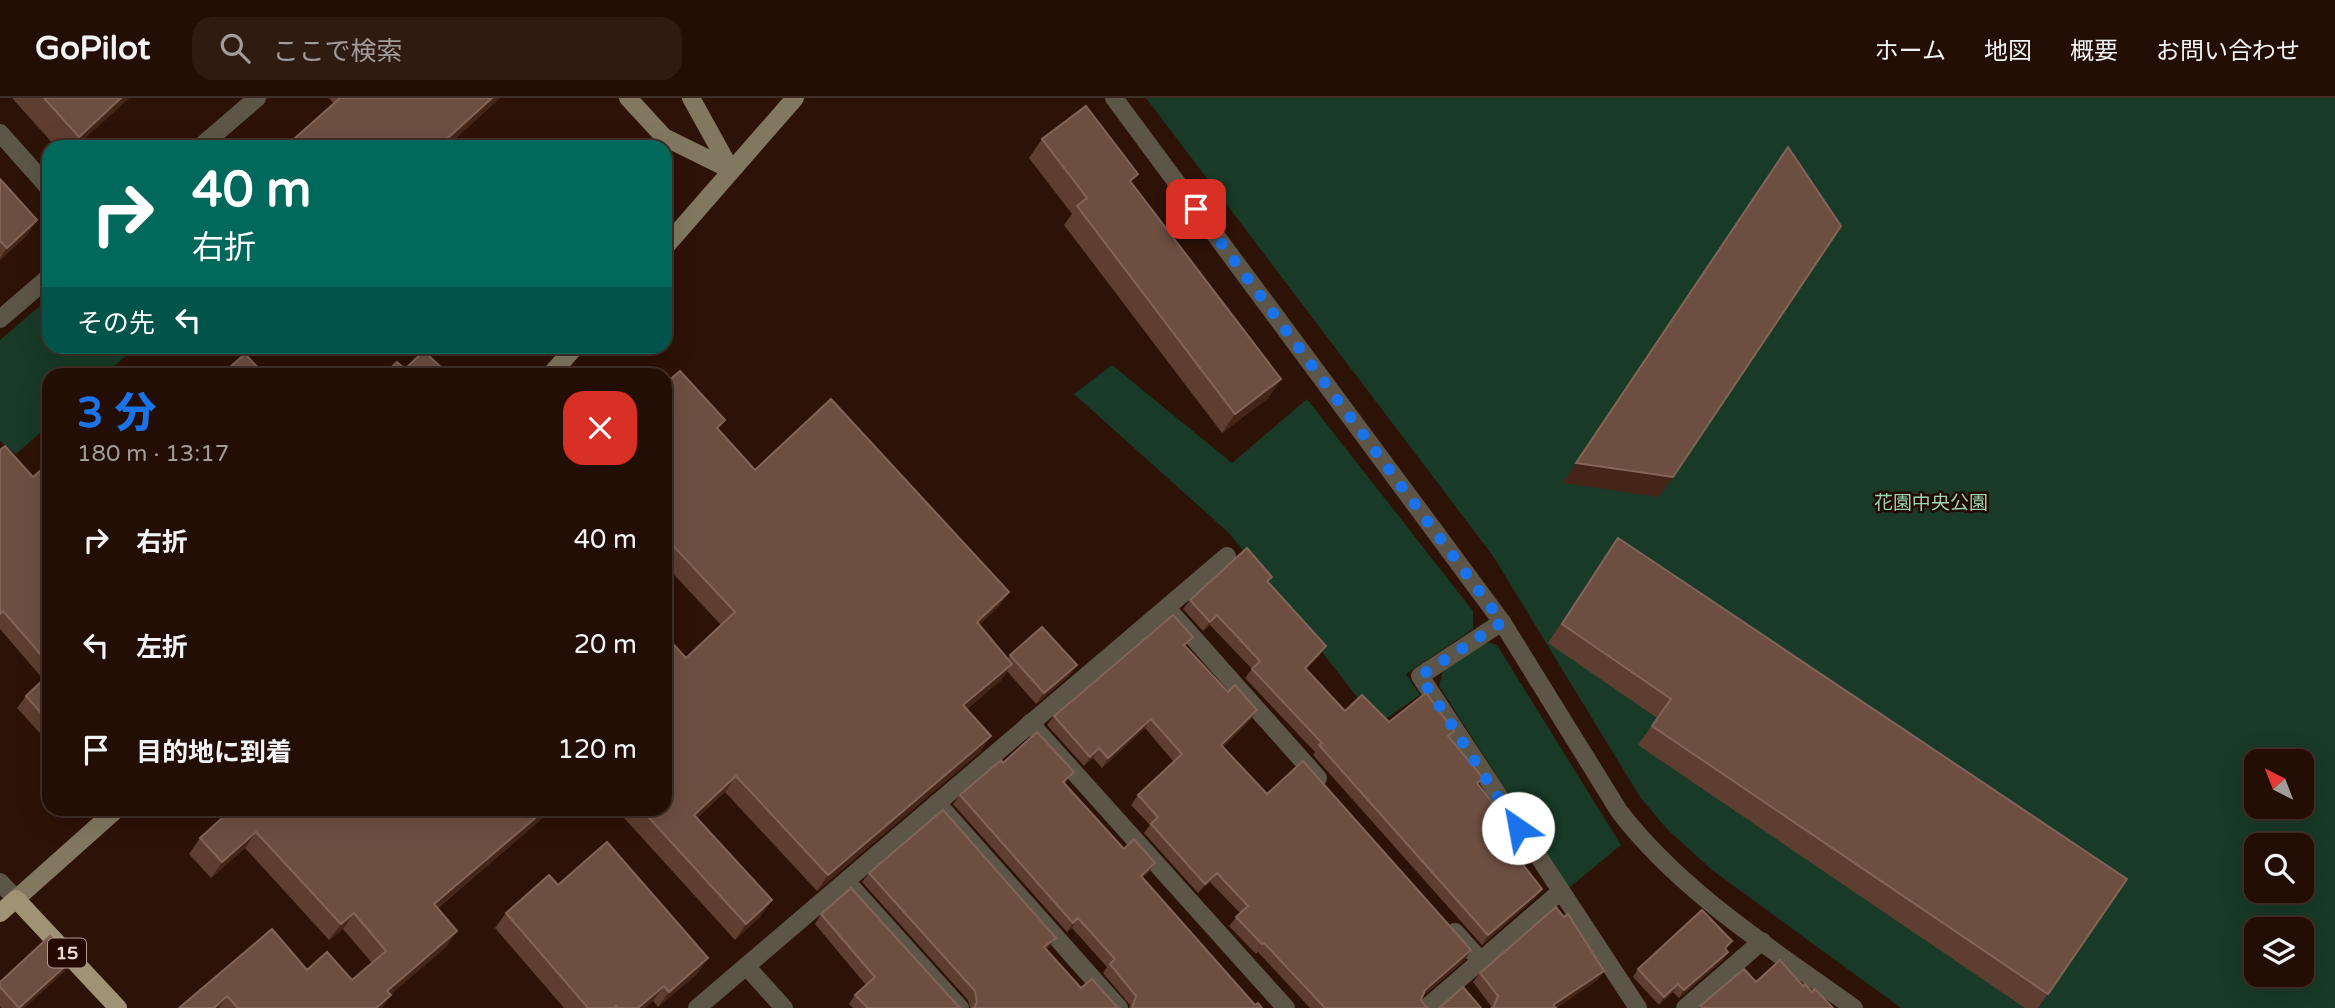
<!DOCTYPE html>
<html lang="ja">
<head>
<meta charset="utf-8">
<style>
	:root { --surface:#220e05; --page:#2e1c13; --text:#f1f3f6; --muted:#a29c9a; --line:#3f2e27; --accent:#1a73e8 }
	body { margin:0; font-family:"Varela Round","Noto Sans JP",sans-serif; background:var(--page); color:var(--text); height:100vh; display:flex; flex-direction:column; font-size:26px; white-space:nowrap }
	* { box-sizing:border-box; margin:0 }
	p { font-size:23px; color:var(--muted) }
	.icon { flex:none; width:38px; height:38px; fill:none; stroke:currentColor; stroke-width:2; stroke-linecap:round; stroke-linejoin:round }
	.map { position:relative; flex:1; overflow:hidden }
	.details { position:absolute; left:42px; top:270px; width:630px; height:448px; display:flex; flex-direction:column; background:var(--surface); border-radius:21px; box-shadow:0 7px 28px #0002,0 0 0 2px var(--line) }
	.details>* { flex:none }
	.banner { position:absolute; left:42px; top:42px; width:630px; height:214px; border-radius:21px; box-shadow:0 7px 28px #0002,0 0 0 2px var(--line); background:#00695c; color:#fff; overflow:hidden }
	.needle { width:46px; rotate:318deg }
	.tools { position:absolute; left:2244px; top:651px; display:grid; gap:14px }
	.tools a { display:grid; place-items:center; width:70px; height:70px; border-radius:14px; background:var(--surface); box-shadow:0 7px 28px #0002,0 0 0 2px var(--line); font-size:35px }
	.pin { position:absolute; display:grid; place-items:center; width:60px; height:60px; color:#fff; margin:-30px; border-radius:14px; box-shadow:0 4px 10px #0006 }
	.me { position:absolute; width:77px; margin:-38px; rotate:327deg; stroke-linejoin:round; filter:drop-shadow(0 0 5px #0008) }
	.turn { display:flex; align-items:center; gap:24px; height:147px; padding:0 35px; font-size:32px }
	.turn .icon { width:91px; height:91px; stroke-width:2.5 }
	.turn b { display:block; font-size:49px; line-height:60px }
	.then { display:flex; align-items:center; height:66px; padding:0 35px; background:#0003; gap:14px; font-size:26px }
	.round { display:grid; place-items:center; flex:none; width:74px; height:74px; border-radius:21px; background:var(--page) }
	.overview { display:flex; align-items:center; justify-content:space-between; height:119px; padding:0 35px }
	h1 { font-size:42px; font-weight:800; line-height:52px; color:var(--accent) }
	ul { padding:0; list-style:none }
	li { display:flex; align-items:center; gap:21px; height:105px; padding:0 35px }
	li div { flex:1 }
	li b { display:block; font-size:26px }
	li em { font-style:normal }
	header { display:flex; align-items:center; gap:42px; box-sizing:border-box; height:98px; padding:0 35px; background:var(--surface); border-bottom:2px solid var(--line) }
	header strong { font-size:33px }
	nav { display:flex; gap:38px; margin-inline-start:auto; font-size:24px }
	.search { width:490px; height:63px; background:var(--page); display:flex; align-items:center; gap:18px; box-sizing:border-box; padding:0 24px; border-radius:21px; color:var(--muted); font-size:26px }
	.map>svg:first-child { display:block }
	.green { fill:#183a27; fill-rule:evenodd }
	.lines { fill:none; stroke-linecap:round; stroke-linejoin:round }
	.street { stroke:#5d5648; stroke-width:18 }
	.secondary { stroke:#827860; stroke-width:18 }
	.primary { stroke:#a09274; stroke-width:18 }
	.wall { fill:#5e3e30 }
	.shaded-wall { fill:#442518 }
	.building { fill:#6d4f42; stroke:#826458; stroke-width:2 }
	.route { stroke:#1a73e8; stroke-width:12; stroke-dasharray:0 21.6 }
	.labels { text-anchor:middle; stroke-width:5; stroke-linejoin:round; paint-order:stroke }
	.shield { fill:#230901; stroke:#b19b93; stroke-width:2 }
	.shield-label { font-size:18px; font-weight:bold; fill:#eedad2 }
	.park-label { font-size:19px; fill:#98d6b0; stroke:#230901 }
</style>
</head>
<body>
<header>
<strong>GoPilot</strong>
<div class="search"><svg class="icon" aria-label="search" viewBox="0 0 24 24"><circle cx="10" cy="10" r="6"/><path d="M15 15l6 6"/></svg>ここで検索</div>
<nav><a>ホーム</a><a>地図</a><a>概要</a><a>お問い合わせ</a></nav>
</header>
<div class="map">
<svg width="2335" height="910" viewBox="0 0 2335 910">
	<rect width="100%" height="100%" fill="#2d1207"/>
	<g class="green">
		<path d="M1146 0H2335V910H1901L1712 772 1667 731 1640 699 1493 458ZM2256 663H2301V709H2256ZM2256 747H2301V793H2256ZM2256 831H2301V877H2256Z"/>
		<path d="M49 200V248L135 250 105 276H49V327L16 356 0 343V242Z"/>
		<path d="M1112 267 1232 365 1307 301 1473 513V531L1406 576 1420 597 1378 626 1230 436 1074 296Z"/>
		<path d="M1486 544 1497 547 1621 747 1569 790 1439 588 1443 573Z"/>
	</g>
	<g class="lines">
		<g class="street">
			<path d="M1114 0 1502 524 1619 713C1681 794 1772 851 1854 910"/>
			<path d="M0 35 49 90"/>
			<path d="M200 49 257 0"/>
			<path d="M0 221 49 179"/>
			<path d="M1167 510 1318 680"/>
			<path d="M1502 524 1420 578 1638 910"/>
			<path d="M1030 625 1286 910"/>
			<path d="M937 705 1119 910"/>
			<path d="M846 783 960 910"/>
			<path d="M0 784 16 801"/>
			<path d="M1455 834 1481 863"/>
			<path d="M747 869 784 910"/>
			<path d="M697 910 1227 458"/>
			<path d="M1426 910 1560 794"/>
			<path d="M1685 910 1762 843"/>
		</g>
		<g class="secondary">
			<path d="M628 0 664 39 731 72"/>
			<path d="M691 0 731 72"/>
			<path d="M665 149 795 0"/>
			<path d="M551 276 576 248"/>
			<path d="M16 801 118 710"/>
		</g>
		<path class="primary" d="M0 815 16 801 118 910"/>
	</g>
	<g class="wall">
		<path d="M12 0H129L75 49H56Z"/>
		<path d="M329 0H500L446 49H285L334 6Z"/>
		<path d="M1042 41 1132 85 1281 281 1268 300 1222 335 1064 127 1072 116 1029 60Z"/>
		<path d="M0 81 37 122 26 138 0 162Z"/>
		<path d="M665 286 718 332 755 372 1009 494 998 509 979 527 1008 561 1010 557 1077 567 1069 578 1036 606 1007 573 1001 582 967 611 980 654 817 793 725 694 697 720 761 818 735 842 615 710H665L686 560 721 527 665 467Z"/>
		<path d="M0 352 33 379 49 365V645L17 610 26 598 43 581 0 531Z"/>
		<path d="M1618 440 2127 781 2038 910H2025L1638 647 1657 620 1548 545Z"/>
		<path d="M1272 479 1268 484 1320 557 1306 571 1345 613 1449 640 1478 686 1518 756 1516 758 1542 791 1535 800 1482 847 1313 657 1315 654 1245 580 1252 571 1210 527 1203 533 1183 511 1190 502Z"/>
		<path d="M1186 549 1228 594 1257 612 1251 621 1223 649 1267 696 1465 862 1423 898 1421 902 1425 908 1429 910H1310L1258 854 1256 856 1229 828 1240 815 1210 784 1198 795 1144 735 1150 727 1131 707 1138 697 1174 664 1145 630 1102 670 1093 660 1084 668 1047 627 1054 618Z"/>
		<path d="M1003 665 1067 683 1065 685 1124 751 1155 765 1149 774 1142 780 1255 907 1262 910H1129L1130 907 1103 875 1107 869 1072 830 1067 834 953 706 960 697Z"/>
		<path d="M233 710H554L438 810 457 833 446 849 390 897 382 910H179L307 872 352 882 372 865 343 831 329 842 245 750 211 780 189 756 200 740Z"/>
		<path d="M869 775 1049 849 1046 851 1081 890 1117 909 970 910 968 902 862 784Z"/>
		<path d="M558 787 697 876 658 909 653 903 645 910H564L495 830 506 815Z"/>
		<path d="M821 816 958 908 961 910H853L849 906 855 897 866 887 815 826Z"/>
		<path d="M1726 852 1723 862 1679 900 1673 894 1659 907 1633 879 1638 871Z"/>
		<path d="M65 873 24 910H1L0 908V884Z"/>
		<path d="M1480 875 1598 882 1490 910 1491 908 1473 884Z"/>
	</g>
	<g class="shaded-wall">
		<path d="M121 0H129L75 49H71L79 39Z"/>
		<path d="M492 0H500L446 49H438Z"/>
		<path d="M37 122 26 138 0 162V160L7 150Z"/>
		<path d="M1281 281 1268 300 1222 335 1235 316Z"/>
		<path d="M1576 365 1673 379 1659 399 1563 385Z"/>
		<path d="M1009 494 998 509 965 540 977 524Z"/>
		<path d="M1217 517 1210 527 1203 533 1210 524Z"/>
		<path d="M1326 548 1320 557 1298 579 1305 570Z"/>
		<path d="M1012 566 1001 582 952 623 963 607Z"/>
		<path d="M1077 567 1069 578 1036 606 1044 595Z"/>
		<path d="M1257 612 1251 621 1215 657 1221 647Z"/>
		<path d="M1151 621 1145 630 1102 670 1108 660Z"/>
		<path d="M991 638 980 654 817 793 828 777Z"/>
		<path d="M1099 650 1093 660 1084 668 1090 659Z"/>
		<path d="M736 678 725 694 683 733 694 717Z"/>
		<path d="M547 710H554L423 822 434 806Z"/>
		<path d="M256 734 245 750 211 780 222 764Z"/>
		<path d="M1525 746 1518 756 1508 764 1514 755Z"/>
		<path d="M1155 765 1149 774 1134 788 1141 778Z"/>
		<path d="M1217 775 1210 784 1198 795 1205 786Z"/>
		<path d="M1542 791 1535 800 1482 847 1488 837Z"/>
		<path d="M772 802 761 818 735 842 746 826Z"/>
		<path d="M354 815 343 831 329 842 341 826Z"/>
		<path d="M1078 820 1072 830 1067 834 1073 825Z"/>
		<path d="M457 833 446 849 376 909 387 893Z"/>
		<path d="M1056 840 1049 849 1038 859 1044 849Z"/>
		<path d="M1471 852 1465 862 1418 902 1425 892Z"/>
		<path d="M1728 854 1723 862 1679 900 1684 892Z"/>
		<path d="M708 860 697 876 658 909 669 894Z"/>
		<path d="M72 862 65 873 24 910H19Z"/>
		<path d="M1604 873 1598 882 1557 910H1551L1553 907Z"/>
		<path d="M1678 886 1673 894 1659 907 1664 899Z"/>
		<path d="M664 888 653 903 645 910H638Z"/>
		<path d="M391 897 382 910H376Z"/>
		<path d="M227 898 219 910H214Z"/>
	</g>
	<g class="building">
		<path d="M44 0H121L79 39Z"/>
		<path d="M340 0H492L438 49H285Z"/>
		<path d="M1086 8 1138 76 1130 83 1281 281 1235 316 1077 108 1087 100 1042 41Z"/>
		<path d="M1788 49 1841 128 1673 379 1576 365Z"/>
		<path d="M0 81 37 122 7 150 0 143Z"/>
		<path d="M424 253 448 276H384L397 264 405 271Z"/>
		<path d="M245 256 264 276H222Z"/>
		<path d="M680 273 725 322 717 330 755 372 831 301 1009 494 977 524 1012 566 963 607 991 638 828 777 736 678 694 717 772 802 746 826 640 710H665V537L686 560 735 514 665 439V286Z"/>
		<path d="M5 348 33 379 49 365V566L3 513 0 516V352Z"/>
		<path d="M1618 440 2127 781 2048 896 1652 628 1671 601 1562 526Z"/>
		<path d="M1247 450 1272 479 1267 483 1326 548 1305 570 1345 613 1362 597 1389 624 1426 595 1454 633 1448 638 1483 680 1477 685 1525 746 1514 755 1542 791 1488 837 1319 647 1322 645 1252 571 1260 563 1217 517 1210 524 1190 502Z"/>
		<path d="M1173 517 1193 539 1184 547 1228 594 1235 587 1257 612 1221 647 1267 696 1303 663 1471 852 1425 892 1421 902 1425 908 1429 910H1325L1264 845 1262 846 1236 819 1248 808 1217 775 1205 786 1151 726 1158 719 1138 697 1182 656 1151 621 1108 660 1099 650 1090 659 1054 618Z"/>
		<path d="M1042 529 1077 567 1044 595 1010 557Z"/>
		<path d="M49 576V624L26 598Z"/>
		<path d="M1037 634 1074 674 1063 684 1124 751 1134 741 1155 765 1141 778 1255 907 1258 905 1262 910H1132L1136 898 1110 866 1115 861 1078 820 1073 825 960 697 1001 662 1003 665Z"/>
		<path d="M233 710H547L434 806 457 833 387 893 391 897 376 910H238L227 898 214 910H179L272 831 307 872 327 854 352 882 386 853 354 815 341 826 256 734 222 764 200 740Z"/>
		<path d="M943 712 1056 840 1044 849 1081 890 1092 881 1117 909 1121 910H972H974L977 904 975 893 869 775Z"/>
		<path d="M607 744 708 860 669 894 664 888 638 910H618L616 908 614 910H588L506 815 549 777 558 787Z"/>
		<path d="M851 790 958 908 961 910H868L855 897 875 879 821 816Z"/>
		<path d="M1556 809 1564 819 1568 816 1604 873 1553 907 1556 910H1491H1493L1498 898 1480 875Z"/>
		<path d="M1702 812 1732 843 1725 850 1728 854 1684 892 1678 886 1664 899 1638 871Z"/>
		<path d="M50 838 72 862 19 910 0 889V884Z"/>
		<path d="M1780 862 1803 888 1805 886 1812 894 1815 891 1833 910H1702L1700 908 1744 871 1756 884Z"/>
		<path d="M1463 889 1481 910H1438H1439Z"/>
	</g>
	<g class="lines">
		<path class="route" d="M1196 111 1502 524 1420 578 1518 730"/>
	</g>
	<g class="labels">
		<rect class="shield" x="48" y="840.5" width="38" height="29" rx="5"/>
		<g class="shield-label">
			<text x="67" y="861">15</text>
		</g>
		<g class="park-label">
			<text x="1931" y="411">花園中央公園</text>
		</g>
	</g>
</svg>
<div class="tools">
<a><svg class="needle" viewBox="-14 -14 28 28"><path d="M0-13l5 13h-10z" fill="#e53935"/><path d="M0 13l5-13h-10z" fill="#a29c9a"/></svg></a>
<a><svg class="icon" aria-label="search" viewBox="0 0 24 24"><circle cx="10" cy="10" r="6"/><path d="M15 15l6 6"/></svg></a>
<a><svg class="icon" aria-label="layers" viewBox="0 0 24 24"><path d="M12 4l9 5-9 5-9-5zM3 14l9 5 9-5"/></svg></a>
</div>
<div class="pin" style="left:1196px;top:111px;background:#d93025"><svg class="icon" aria-label="arrive" viewBox="0 0 24 24"><path d="M6 21V4h12l-3 4 3 4H6"/></svg></div>
<svg class="me" style="left:1518px;top:730px" viewBox="-20 -20 40 40"><circle r="19" fill="#fff"/><path d="M0-13L10 11 0 6-10 11z" fill="#1a73e8"/></svg>
<div class="banner">
<div class="turn"><svg class="icon" aria-label="right" viewBox="0 0 24 24"><path d="M7 20v-9h11M14 6l5 5-5 5"/></svg><div><b>40 m</b>右折</div></div>
<div class="then">その先<svg class="icon" aria-label="left" viewBox="0 0 24 24"><path d="M17 20v-9H6M10 6l-5 5 5 5"/></svg></div>
</div>
<section class="details">
<div class="overview"><div><h1>3 分</h1><p>180 m · 13:17</p></div><a class="round" style="background:#d93025;color:#fff"><svg class="icon" aria-label="close" viewBox="0 0 24 24"><path d="M6 6l12 12M18 6L6 18"/></svg></a></div>
<ul>
<li><svg class="icon" aria-label="right" viewBox="0 0 24 24"><path d="M7 20v-9h11M14 6l5 5-5 5"/></svg><div><b>右折</b></div><em>40 m</em></li>
<li><svg class="icon" aria-label="left" viewBox="0 0 24 24"><path d="M17 20v-9H6M10 6l-5 5 5 5"/></svg><div><b>左折</b></div><em>20 m</em></li>
<li><svg class="icon" aria-label="arrive" viewBox="0 0 24 24"><path d="M6 21V4h12l-3 4 3 4H6"/></svg><div><b>目的地に到着</b></div><em>120 m</em></li>
</ul>
</section>
</div>
</body>
</html>
